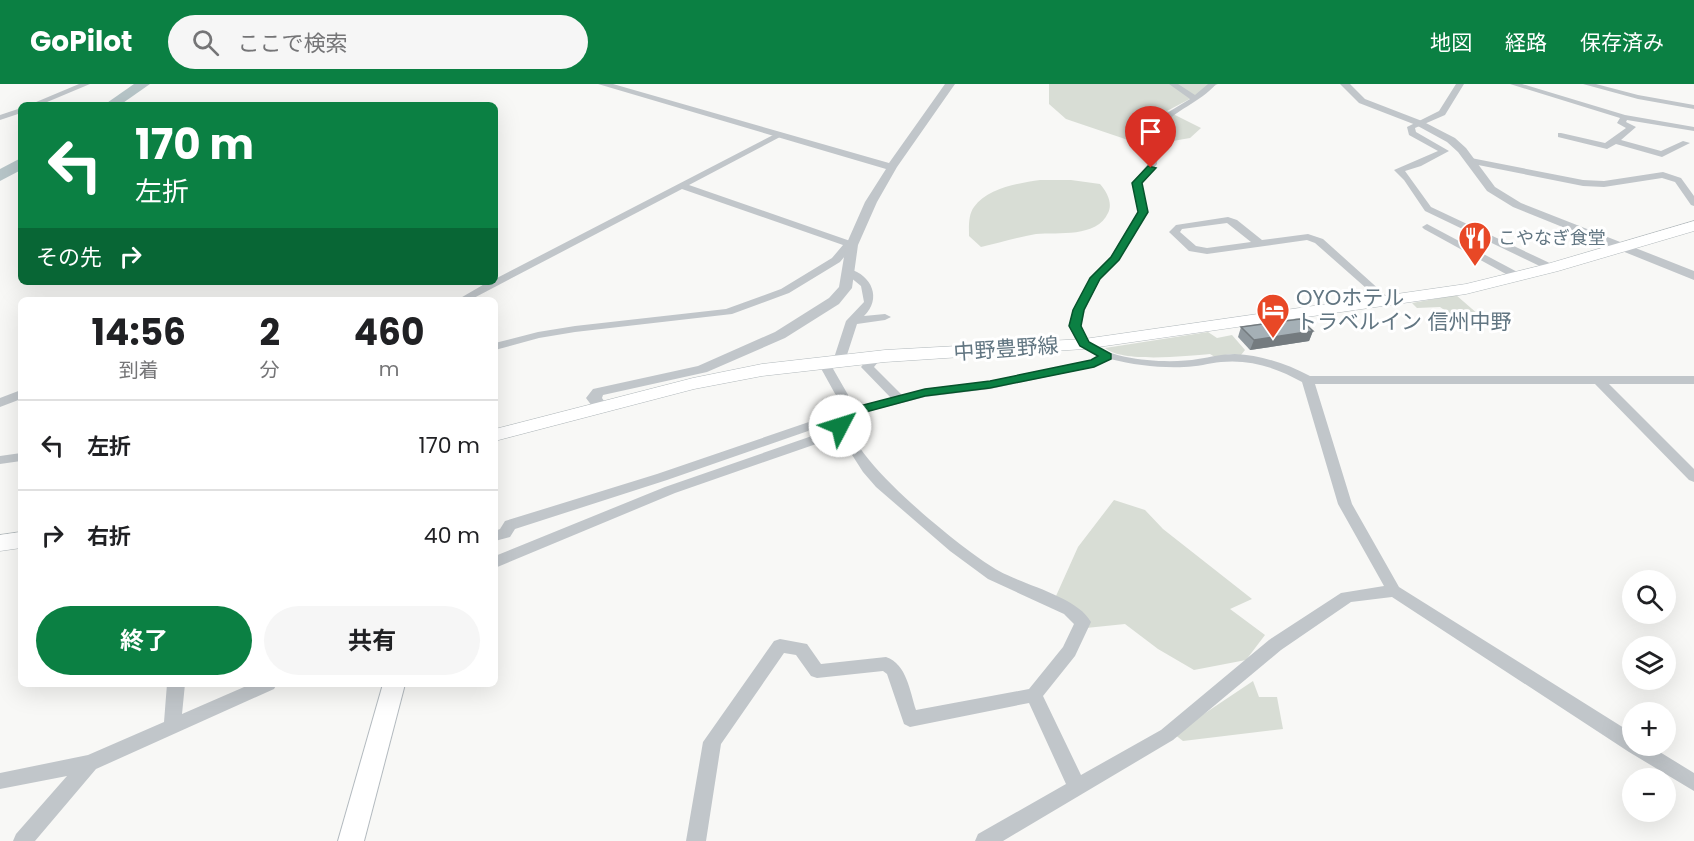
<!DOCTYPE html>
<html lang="ja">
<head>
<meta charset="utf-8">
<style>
	:root { --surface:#fff; --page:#f6f6f6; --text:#202124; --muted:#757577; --line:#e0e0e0; --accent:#0b8043 }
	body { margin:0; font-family:Poppins,"Noto Sans JP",sans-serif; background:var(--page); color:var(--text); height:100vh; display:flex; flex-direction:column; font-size:22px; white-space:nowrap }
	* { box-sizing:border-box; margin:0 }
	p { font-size:20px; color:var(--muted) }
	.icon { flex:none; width:33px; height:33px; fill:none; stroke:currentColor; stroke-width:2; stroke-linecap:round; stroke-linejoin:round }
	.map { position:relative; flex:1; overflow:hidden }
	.sheet { position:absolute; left:18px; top:213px; width:480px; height:390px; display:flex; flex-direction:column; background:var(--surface); border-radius:9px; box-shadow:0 6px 24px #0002 }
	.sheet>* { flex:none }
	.guide { position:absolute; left:18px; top:18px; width:480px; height:183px; border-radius:9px; box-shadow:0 6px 24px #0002; background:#0b8043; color:#fff; overflow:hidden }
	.tools { position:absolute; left:1622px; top:486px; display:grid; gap:12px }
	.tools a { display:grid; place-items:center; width:54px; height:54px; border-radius:50%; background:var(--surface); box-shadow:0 6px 24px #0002; font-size:30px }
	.pin { position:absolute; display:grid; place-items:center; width:51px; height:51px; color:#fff; margin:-62px -26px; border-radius:50% 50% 50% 0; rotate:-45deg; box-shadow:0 0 6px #0007 }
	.pin .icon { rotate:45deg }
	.me { position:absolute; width:66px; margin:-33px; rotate:50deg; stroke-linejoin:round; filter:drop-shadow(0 0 4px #0008) }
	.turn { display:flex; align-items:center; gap:21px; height:126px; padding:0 18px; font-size:27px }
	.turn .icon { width:78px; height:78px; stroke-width:2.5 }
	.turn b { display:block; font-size:42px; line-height:51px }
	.then { display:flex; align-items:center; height:57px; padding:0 18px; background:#0003; gap:12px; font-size:22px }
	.eta { display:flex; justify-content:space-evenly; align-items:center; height:102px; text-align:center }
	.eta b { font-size:36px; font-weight:700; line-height:42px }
	.primary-button { display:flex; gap:12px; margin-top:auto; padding:12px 18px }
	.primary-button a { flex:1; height:69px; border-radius:36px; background:var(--accent); color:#fff; font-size:24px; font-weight:700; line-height:69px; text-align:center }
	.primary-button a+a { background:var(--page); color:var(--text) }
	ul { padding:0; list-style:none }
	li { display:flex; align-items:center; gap:18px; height:90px; padding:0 18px; border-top:2px solid var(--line) }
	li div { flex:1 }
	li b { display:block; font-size:22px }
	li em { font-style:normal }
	header { display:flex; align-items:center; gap:36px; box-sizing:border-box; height:84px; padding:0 30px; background:var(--accent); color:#fff }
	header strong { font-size:28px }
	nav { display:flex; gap:33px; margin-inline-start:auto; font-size:21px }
	.search { width:420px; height:54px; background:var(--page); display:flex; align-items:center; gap:15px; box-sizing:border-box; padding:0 21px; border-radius:33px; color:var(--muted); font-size:22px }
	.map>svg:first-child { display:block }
	.green { fill:#d8ddd5 }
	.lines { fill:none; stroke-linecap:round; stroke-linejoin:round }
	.river { fill:#b7c5c8; fill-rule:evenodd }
	.secondary-casing { stroke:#b3babf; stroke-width:2 }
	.primary-casing { stroke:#b2b9bc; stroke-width:1 }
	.minor { fill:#c1c6ca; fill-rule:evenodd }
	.tertiary { fill:#c1c6ca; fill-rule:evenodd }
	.secondary { fill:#fff; fill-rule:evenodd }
	.primary { fill:#fff; fill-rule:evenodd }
	.wall { fill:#8e979d }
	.shaded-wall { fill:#747b7f }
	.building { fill:#a5b0b6; stroke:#747b7f; stroke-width:1.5 }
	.route { fill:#0b8043; stroke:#07532c; stroke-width:1.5 }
	.labels { text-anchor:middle; stroke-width:6; stroke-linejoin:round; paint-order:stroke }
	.far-poi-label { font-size:18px; fill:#627682; stroke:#fff; text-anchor:start }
	.poi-label { font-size:21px; fill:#627682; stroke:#fff; text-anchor:start }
	.street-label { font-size:21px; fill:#627682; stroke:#fff }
</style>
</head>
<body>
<header>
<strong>GoPilot</strong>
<div class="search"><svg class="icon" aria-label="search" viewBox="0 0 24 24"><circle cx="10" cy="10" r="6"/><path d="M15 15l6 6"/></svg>ここで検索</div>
<nav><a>地図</a><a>経路</a><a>保存済み</a></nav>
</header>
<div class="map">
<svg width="1694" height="757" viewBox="0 0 1694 757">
	<rect width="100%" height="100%" fill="#f8f8f6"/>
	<g class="green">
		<path d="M1049 0H1218L1167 27 1201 44 1190 54 1167 58 1131 57 1066 35 1049 20Z"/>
		<path d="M1040 96H1071L1100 100C1107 108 1113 119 1108 129 1097 154 1058 148 1036 150 1018 153 999 159 981 163L969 152C969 143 968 131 974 123 988 104 1019 99 1040 96Z"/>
		<path d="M1456 211 1479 231 1455 233 1440 223 1417 224 1412 219Z"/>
		<path d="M1208 248 1217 254 1232 251 1245 266 1241 271 1230 270 1215 273 1210 270C1187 272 1122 279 1105 264Z"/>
		<path d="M1114 416 1145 426 1163 445 1252 515 1230 525 1265 551 1246 576 1194 586 1158 565 1125 540 1086 544 1056 512 1078 463Z"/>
		<path d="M1253 597 1259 613H1277L1283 645 1183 657 1174 650Z"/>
	</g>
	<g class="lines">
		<g class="river">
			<path d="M134 0H150L120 21H104Z"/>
			<path d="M21 74V86L0 97V85Z"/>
		</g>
		<defs>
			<path id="secondary" d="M383 600H405L364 757H338Z"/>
			<g id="primary">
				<path d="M1694 137V147L1558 187 1466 210 1084 265 885 278 762 292 694 305 495 357V345L693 294 762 280 885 266 1084 255 1466 200 1547 180Z"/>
				<path d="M21 448V464L0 467V451Z"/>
			</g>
		</defs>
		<use href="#secondary" class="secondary-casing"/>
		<use href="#primary" class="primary-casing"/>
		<g class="minor">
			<path d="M79 0H90L40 21H29Z"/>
			<path d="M1169 0H1178L1195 11 1208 0H1216C1200 19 1175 25 1160 45L1157 80 1142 99 1148 128 1119 176 1100 195 1085 226 1081 242C1083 247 1085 254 1090 258 1111 277 1171 280 1198 275 1211 273 1222 270 1235 270 1261 271 1287 280 1310 292H1694V300H1609L1694 385V398L1689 396 1595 300H1315L1352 420 1399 503 1632 649V662H1650L1694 689V707L1629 668 1392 513 1351 518 1281 566 1173 656 1003 757H975L978 750 1066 700 1029 619 910 643 904 640 887 590 883 587 817 594 811 592 796 571 784 569 721 660 706 757H686L703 658 774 557 780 555 807 560 821 580 886 573C907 580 910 608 916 626L1029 605 1063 563 1074 540 1064 530 988 495 950 467 876 403 863 388 838 349 819 359 675 409 495 484V472L665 403 809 353 834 340V338L667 396 515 445 510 453 495 457V447L500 445 505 437 657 390 844 326 818 279 820 276H828L855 323 891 314 861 283 872 270 876 269 882 273 874 283 902 311 925 305 990 297 1090 276 1099 272 1082 263 1075 255 1069 242 1073 226 1090 194 1111 172 1138 128 1132 99 1148 80 1151 45 1162 32 1190 15ZM1110 275C1134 281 1159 284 1184 283 1197 283 1209 279 1221 278 1250 275 1277 284 1302 298L1338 420 1384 502 1341 509 1269 556 1161 646 1081 691 1043 612 1075 572 1091 538C1078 513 1024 501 999 487 966 469 844 371 847 333L925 313 990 305 1094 283Z"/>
			<path d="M1456 0H1464L1445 31 1415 44 1416 48 1449 67 1421 82 1405 87 1431 123 1556 182V186H1548L1425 127 1404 96 1394 86 1438 67 1409 51 1407 43 1439 27Z"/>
			<path d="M1510 0H1522L1625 31 1694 43V47L1627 36 1626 38 1636 43 1621 56 1661 67 1683 57 1690 59 1662 73 1616 60 1607 65 1558 53V49H1561L1605 59 1626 44 1617 39 1620 34Z"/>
			<path d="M1583 0H1596L1638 11 1694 21V25L1638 15Z"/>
			<path d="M21 24V29L0 36V31Z"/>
			<path d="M777 49H780V53L689 101 856 159V163L850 166 840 178 789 209 732 230 575 248 539 254 495 266V259L538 248 575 242 726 225 781 205 832 174 843 161 682 105 470 216H457L488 198H495V195Z"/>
			<path d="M1471 74 1583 96 1604 97 1663 88 1681 94 1694 112V122L1691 121 1675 98 1662 94 1604 103 1583 102 1468 79V75Z"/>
			<path d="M1228 133 1237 136 1262 156 1308 150 1323 155 1392 217 1391 219H1383L1315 159 1307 156 1207 170 1189 167 1169 148 1176 141ZM1227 139 1251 158 1207 164 1196 162 1180 148 1182 145Z"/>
			<path d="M1427 140 1523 191 1524 193 1523 195H1515L1424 145 1422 143Z"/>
			<path d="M849 185C872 191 882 215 864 232L885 230 891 233 885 236 857 240 845 277 839 281 833 277 846 237 864 218 861 202 844 188Z"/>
			<path d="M21 306V315L0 323V314Z"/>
			<path d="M21 369V377L0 380V372Z"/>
			<path d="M167 600H185L182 630 251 600H277L274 605 96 685 35 757H13L16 750 67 692 0 705V689L88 671 164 638Z"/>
		</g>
		<g class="tertiary">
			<path d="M598 0H613L889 79 945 0H955L897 83 877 118 858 161 852 204 839 220 785 254 707 288 603 311 602 314 608 323 600 328 595 326 586 314 593 305 698 282 775 248 829 214 839 203 846 161 865 118 886 85Z"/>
			<path d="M1340 0H1350L1365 15 1422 37 1455 54 1466 64 1495 103 1521 119 1694 187V196L1513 123 1487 107 1458 68 1447 58 1416 41 1359 19Z"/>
		</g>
		<use href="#secondary" class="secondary"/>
		<use href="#primary" class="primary"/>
	</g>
	<path class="wall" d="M1241 243 1313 247 1309 257 1250 266 1238 253Z"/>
	<path class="shaded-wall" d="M1313 247 1309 257 1250 266 1254 256Z"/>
	<path class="building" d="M1300 235 1313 247 1254 256 1241 243Z"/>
	<path class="route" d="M1148 82 1156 84 1142 99 1148 128 1119 176 1100 195 1084 226 1081 242 1089 258 1111 270V275L1094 283 990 304 925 312 847 333 845 344H836L834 342 836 328 925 305 990 297 1091 276 1098 272 1080 262 1069 242 1073 226 1090 194 1111 173 1138 128 1132 99Z"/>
	<defs>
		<symbol id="restaurant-pin" viewBox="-11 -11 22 30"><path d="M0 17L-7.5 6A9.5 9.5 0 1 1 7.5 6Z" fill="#e84826" stroke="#fff"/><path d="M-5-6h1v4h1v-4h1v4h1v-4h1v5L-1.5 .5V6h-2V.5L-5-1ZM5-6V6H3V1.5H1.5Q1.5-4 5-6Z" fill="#fff"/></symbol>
		<symbol id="hotel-pin" viewBox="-11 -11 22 30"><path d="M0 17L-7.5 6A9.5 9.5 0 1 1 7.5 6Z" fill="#e84826" stroke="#fff"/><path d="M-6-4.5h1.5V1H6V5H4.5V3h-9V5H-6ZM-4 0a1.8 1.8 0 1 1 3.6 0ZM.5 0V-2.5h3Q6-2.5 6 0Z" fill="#fff"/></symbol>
	</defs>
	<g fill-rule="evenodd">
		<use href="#restaurant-pin" x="1456" y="135" width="38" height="52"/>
		<use href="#hotel-pin" x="1254" y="207" width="38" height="52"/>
	</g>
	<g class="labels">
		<g class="far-poi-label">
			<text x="1498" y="160">こやなぎ食堂</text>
		</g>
		<g class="poi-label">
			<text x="1296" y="221">OYOホテル<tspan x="1296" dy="24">トラベルイン 信州中野</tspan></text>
		</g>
		<g class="street-label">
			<text transform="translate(1006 265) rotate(-4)" y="7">中野豊野線</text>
		</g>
	</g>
</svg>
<div class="tools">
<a><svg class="icon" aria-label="search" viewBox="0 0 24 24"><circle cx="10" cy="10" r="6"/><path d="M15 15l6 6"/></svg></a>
<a><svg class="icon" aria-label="layers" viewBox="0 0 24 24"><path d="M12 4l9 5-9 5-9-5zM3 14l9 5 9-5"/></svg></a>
<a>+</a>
<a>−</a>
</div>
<div class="pin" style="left:1151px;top:84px;background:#d93025"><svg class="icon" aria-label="arrive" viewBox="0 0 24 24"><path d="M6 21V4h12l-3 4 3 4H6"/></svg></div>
<svg class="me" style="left:840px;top:342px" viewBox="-20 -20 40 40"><circle r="19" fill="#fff"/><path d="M0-13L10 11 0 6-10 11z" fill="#0b8043"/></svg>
<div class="guide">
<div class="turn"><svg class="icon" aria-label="left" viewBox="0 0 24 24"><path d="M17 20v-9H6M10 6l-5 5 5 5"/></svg><div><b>170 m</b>左折</div></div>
<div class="then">その先<svg class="icon" aria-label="right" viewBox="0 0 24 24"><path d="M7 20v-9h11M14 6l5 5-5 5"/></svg></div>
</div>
<section class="sheet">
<div class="eta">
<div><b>14:56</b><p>到着</p></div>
<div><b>2</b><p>分</p></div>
<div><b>460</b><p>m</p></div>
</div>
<ul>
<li><svg class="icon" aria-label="left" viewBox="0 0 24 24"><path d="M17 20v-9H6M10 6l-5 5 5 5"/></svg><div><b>左折</b></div><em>170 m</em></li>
<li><svg class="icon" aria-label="right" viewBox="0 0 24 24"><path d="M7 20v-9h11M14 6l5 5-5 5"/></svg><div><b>右折</b></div><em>40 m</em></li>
</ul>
<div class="primary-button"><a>終了</a><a>共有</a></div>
</section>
</div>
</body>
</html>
